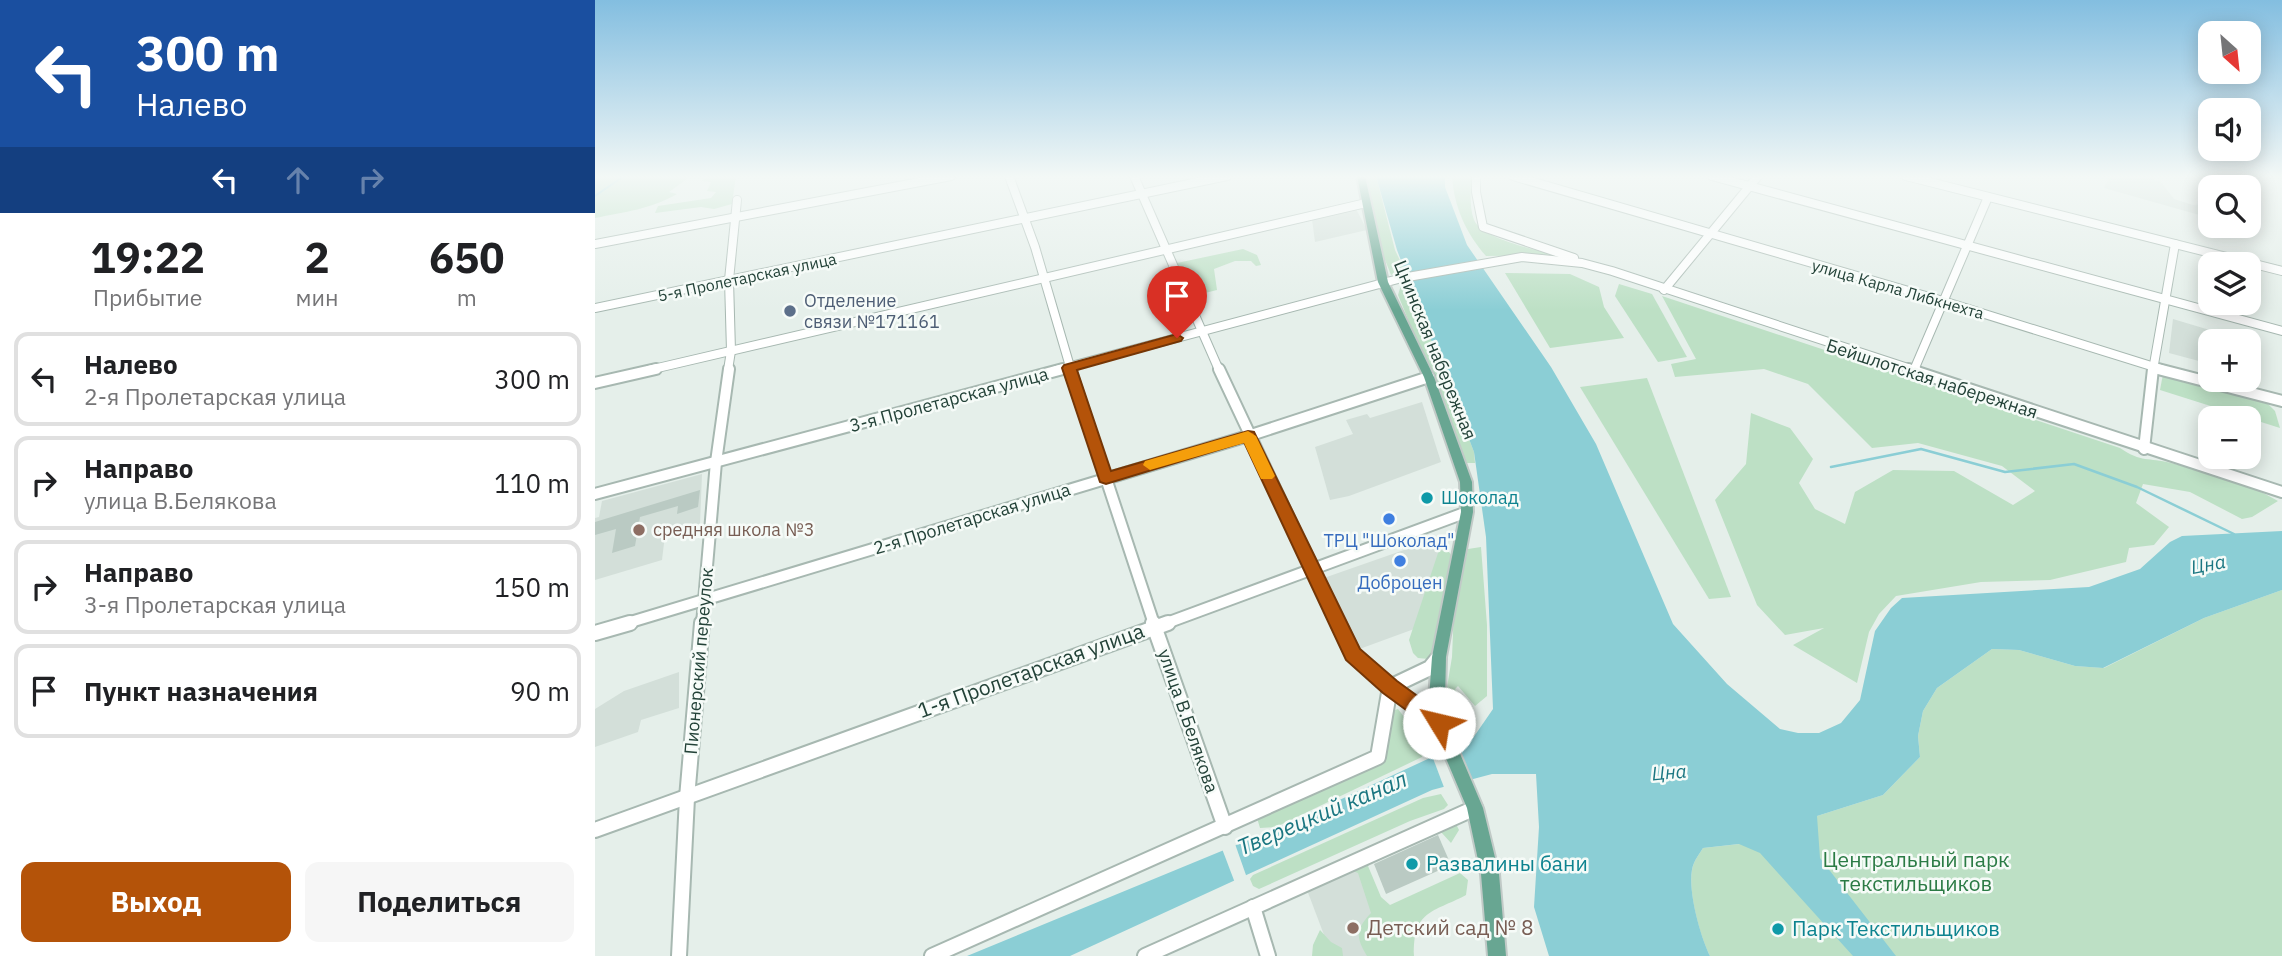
<!DOCTYPE html>
<html lang="ru">
<head>
<meta charset="utf-8">
<style>
	:root { --surface:#fff; --page:#f6f6f6; --text:#202124; --muted:#757577; --line:#e0e0e0; --accent:#b45309 }
	body { margin:0; font-family:"IBM Plex Sans",sans-serif; background:var(--page); color:var(--text); height:100vh; display:flex; flex-direction:column; font-size:26px; white-space:nowrap }
	* { box-sizing:border-box; margin:0 }
	p { font-size:23px; color:var(--muted) }
	.icon { flex:none; width:38px; height:38px; fill:none; stroke:currentColor; stroke-width:2; stroke-linecap:round; stroke-linejoin:round }
	.map { position:relative; flex:1; overflow:hidden }
	.sheet { display:flex; flex-direction:column; background:var(--surface); width:595px }
	.sheet>* { flex:none }
	.top-card { background:#1a4fa0; color:#fff; overflow:hidden }
	.needle { width:46px; rotate:153deg }
	.controls { position:absolute; left:1603px; top:21px; display:grid; gap:14px }
	.controls a { display:grid; place-items:center; width:63px; height:63px; border-radius:14px; background:var(--surface); box-shadow:0 4px 18px #0003; font-size:35px }
	.pin { position:absolute; display:grid; place-items:center; width:60px; height:60px; color:#fff; margin:-72px -30px; border-radius:50% 50% 50% 0; rotate:-45deg; box-shadow:0 0 7px #0007 }
	.pin .icon { rotate:45deg }
	.me { position:absolute; width:77px; margin:-38px; rotate:306deg; stroke-linejoin:round; filter:drop-shadow(0 0 5px #0008) }
	.turn { display:flex; align-items:center; gap:24px; height:147px; padding:0 21px; font-size:32px }
	.turn .icon { width:91px; height:91px; stroke-width:2.5 }
	.turn b { display:block; font-size:49px; line-height:60px }
	.lanes { display:flex; align-items:center; height:66px; padding:0 21px; background:#0003; justify-content:center; gap:35px; direction:ltr }
	.lanes .off { opacity:.35 }
	.eta { display:flex; justify-content:space-evenly; align-items:center; height:119px; text-align:center }
	.eta b { font-size:42px; font-weight:800; line-height:49px }
	.action { display:flex; gap:14px; margin-top:auto; padding:14px 21px }
	.action a { flex:1; height:80px; border-radius:14px; background:var(--accent); color:#fff; font-size:28px; font-weight:800; line-height:80px; text-align:center }
	.action a+a { background:var(--page); color:var(--text) }
	ul { padding:0; list-style:none }
	li { display:flex; align-items:center; gap:21px; height:94px; margin:0 14px 10px; padding:0 7px; border:4px solid var(--line); border-radius:14px }
	li div { flex:1 }
	li b { display:block; font-size:26px }
	li em { font-style:normal }
	main { display:flex; flex:1; min-height:0 }
	.map>svg:first-child { display:block }
	.built { fill:#d3dfd9 }
	.green { fill:#bde0c5 }
	.water { fill:#8bced5 }
	.pier { fill:#e5efea }
	.lines { fill:none; stroke-linecap:round; stroke-linejoin:round }
	.stream-far1 { stroke:#8bced5; stroke-width:2 }
	.stream { stroke:#8bced5; stroke-width:2.5 }
	.building { fill:#bacac3 }
	.minor-far2-casing { stroke:#a7b8b1; stroke-width:10 }
	.minor-far1-casing { stroke:#a7b8b1; stroke-width:14 }
	.minor-casing { stroke:#a7b8b1; stroke-width:18 }
	.major-casing { stroke:#c1cac7; stroke-width:4 }
	.minor-far2 { stroke:#fff; stroke-width:8 }
	.minor-far1 { stroke:#fff; stroke-width:10 }
	.minor { stroke:#fff; stroke-width:14 }
	.major { fill:#68a692; fill-rule:evenodd }
	.route { fill:#b45309; stroke:#753606; stroke-width:2 }
	.slow { fill:#f59e0b }
	.service-dot { fill:#5c6f8a; stroke:#f6fbf8; stroke-width:2.5 }
	.culture-dot { fill:#0f9aa8; stroke:#f6fbf8; stroke-width:2.5 }
	.shop-dot { fill:#3f7fe0; stroke:#f6fbf8; stroke-width:2.5 }
	.education-dot { fill:#8d6e63; stroke:#f6fbf8; stroke-width:2.5 }
	.labels { text-anchor:middle; stroke-width:5; stroke-linejoin:round; paint-order:stroke }
	.far-street-label { font-size:16px; fill:#234238; stroke:#f6fbf8 }
	.service-label { font-size:18px; fill:#4e5e75; stroke:#f6fbf8; text-anchor:start }
	.street-label { font-size:18px; fill:#234238; stroke:#f6fbf8 }
	.culture-label { font-size:18px; fill:#0d838f; stroke:#f6fbf8; text-anchor:start }
	.education-label { font-size:18px; fill:#785e54; stroke:#f6fbf8; text-anchor:start }
	.shop-label { font-size:18px; fill:#366cbe; stroke:#f6fbf8 }
	.water-label { font-size:19px; font-style:italic; fill:#1a7681; stroke:#f6fbf8 }
	.near-street-label { font-size:21px; fill:#234238; stroke:#f6fbf8 }
	.near-park-label { font-size:21px; fill:#2b7b45; stroke:#f6fbf8 }
	.near-culture-label { font-size:21px; fill:#0d838f; stroke:#f6fbf8; text-anchor:start }
	.near-education-label { font-size:21px; fill:#785e54; stroke:#f6fbf8; text-anchor:start }
	.near-water-label { font-size:23px; font-style:italic; fill:#1a7681; stroke:#f6fbf8 }
</style>
</head>
<body>
<main>
<section class="sheet">
<div class="top-card">
<div class="turn"><svg class="icon" aria-label="left" viewBox="0 0 24 24"><path d="M17 20v-9H6M10 6l-5 5 5 5"/></svg><div><b>300 m</b>Налево</div></div>
<div class="lanes"><svg class="icon" aria-label="left" viewBox="0 0 24 24"><path d="M17 20v-9H6M10 6l-5 5 5 5"/></svg><svg class="icon off" aria-label="ahead" viewBox="0 0 24 24"><path d="M12 20V5M6 11l6-6 6 6"/></svg><svg class="icon off" aria-label="right" viewBox="0 0 24 24"><path d="M7 20v-9h11M14 6l5 5-5 5"/></svg></div>
</div>
<div class="eta">
<div><b>19:22</b><p>Прибытие</p></div>
<div><b>2</b><p>мин</p></div>
<div><b>650</b><p>m</p></div>
</div>
<ul>
<li><svg class="icon" aria-label="left" viewBox="0 0 24 24"><path d="M17 20v-9H6M10 6l-5 5 5 5"/></svg><div><b>Налево</b><p>2-я Пролетарская улица</p></div><em>300 m</em></li>
<li><svg class="icon" aria-label="right" viewBox="0 0 24 24"><path d="M7 20v-9h11M14 6l5 5-5 5"/></svg><div><b>Направо</b><p>улица В.Белякова</p></div><em>110 m</em></li>
<li><svg class="icon" aria-label="right" viewBox="0 0 24 24"><path d="M7 20v-9h11M14 6l5 5-5 5"/></svg><div><b>Направо</b><p>3-я Пролетарская улица</p></div><em>150 m</em></li>
<li><svg class="icon" aria-label="arrive" viewBox="0 0 24 24"><path d="M6 21V4h12l-3 4 3 4H6"/></svg><div><b>Пункт назначения</b></div><em>90 m</em></li>
</ul>
<div class="action"><a>Выход</a><a>Поделиться</a></div>
</section>
<div class="map">
<svg width="1687" height="956" viewBox="0 0 1687 956">
	<rect width="100%" height="100%" fill="#e5efea"/>
	<g class="built">
		<path d="M1550 176 1566 182 1579 199 1598 205 1615 203V218L1509 188 1514 177Z"/>
		<path d="M761 209 772 230 720 242 717 219Z"/>
		<path d="M1578 319 1638 337V341H1615V364L1574 353Z"/>
		<path d="M827 402 846 462 754 496 735 500 720 447 758 434 751 420 772 414 775 418Z"/>
		<path d="M107 474 105 524 70 535 67 560 0 580V518L4 517 7 501Z"/>
		<path d="M849 536 841 621 759 651 726 579Z"/>
		<path d="M84 672V708L46 720 43 732 0 747V709L29 691Z"/>
		<path d="M770 863 796 956H737L712 890Z"/>
	</g>
	<g class="green">
		<path d="M0 176H96L74 192 82 194C56 209 30 212 0 218Z"/>
		<path d="M141 176 137 204 119 209 106 207 60 213 63 206 116 198 121 192 112 191 116 182 106 181 115 176Z"/>
		<path d="M771 176H781L800 250 810 271 796 275 785 247Z"/>
		<path d="M857 176H876C876 190 874 207 879 220 887 239 940 249 959 255L891 256C871 233 859 207 857 176Z"/>
		<path d="M648 249 662 255 666 265 661 266 656 261H640L619 269 622 290 606 294H597L582 263Z"/>
		<path d="M910 273 975 274 1004 287 1009 307 1029 338 955 348Z"/>
		<path d="M815 283 879 452 880 463H872L803 295 806 285Z"/>
		<path d="M1024 284 1057 294 1092 357 1063 362 1020 296Z"/>
		<path d="M1067 296 1525 448C1547 463 1553 457 1576 463 1612 472 1651 482 1683 501L1657 517 1647 519 1595 492 1548 484 1541 503 1574 527 1559 545 1534 548 1531 562 1455 580 1386 582 1301 596 1284 614 1274 632 1262 683 1198 645 1229 628 1190 635 1162 605 1120 500 1151 464 1156 413 1195 428 1218 459 1204 483 1220 509 1250 524 1260 492 1298 470 1359 471 1418 505 1440 491 1407 466 1323 443 1277 448 1213 384 1169 369 1080 377 1076 364 1101 359Z"/>
		<path d="M1569 369 1664 395 1680 411 1685 428 1565 390Z"/>
		<path d="M1052 378 1136 597 1114 599 985 387Z"/>
		<path d="M886 547 892 625V696L880 706 863 686 860 689 870 706 866 722 853 717 855 710 852 687 857 657 859 609 873 549Z"/>
		<path d="M844 550 854 552 859 559C853 590 850 631 833 659L823 658 818 653 814 640Z"/>
		<path d="M1687 590V956H1115C1105 936 1090 884 1099 863 1101 858 1105 853 1108 848L1163 842 1222 816 1288 795 1325 757 1323 736 1328 711 1342 688 1397 649 1424 650 1480 666 1509 668 1609 618Z"/>
		<path d="M803 709 819 730 830 751 827 757 681 827 665 828 662 818 783 761 800 710Z"/>
		<path d="M846 794 853 805 849 809 815 821 664 889 658 886 655 879 658 875 828 798Z"/>
		<path d="M860 822 864 830 856 843 846 832 838 833 777 862 773 866 786 897 795 905 865 873 873 880 871 895C837 913 818 910 819 956H772C761 937 760 930 776 913L763 873 758 871 724 887 721 883Z"/>
		<path d="M725 930 736 942 747 948 748 956H717L718 945Z"/>
	</g>
	<path class="water" d="M781 176H850V187L872 245 956 367 1001 444 1078 624 1132 684 1185 729 1203 733H1224L1246 723 1265 700 1280 631 1296 608 1307 598 1494 587 1545 569 1575 542 1587 536 1687 531V590L1609 618 1508 668 1480 666 1424 650 1397 649 1342 688 1328 711 1323 736 1325 757 1288 795 1222 816 1225 858 1301 956H1258L1165 853 1144 844 1108 848C1105 853 1101 858 1099 863 1090 883 1105 936 1115 956H954L939 907 944 827 941 774H897L837 790 475 956H372L697 822 878 738 898 709 891 537 879 452 802 250Z"/>
	<g class="pier">
		<path d="M856 744 870 784 850 790 836 753Z"/>
		<path d="M639 841 652 878 640 883 626 846Z"/>
	</g>
	<g class="lines">
		<path class="stream-far1" d="M0 196 29 176"/>
		<path class="stream" d="M1236 467 1326 449 1410 472 1479 464 1542 487 1639 534"/>
	</g>
	<g class="building">
		<path d="M105 490 103 507 82 514 83 506 45 517 40 546 17 553 21 529 0 535V522Z"/>
		<path d="M843 835 856 865 791 894 779 864Z"/>
	</g>
	<g class="lines">
		<defs>
			<g id="minor-far2">
				<path d="M414 176 440 247 476 370"/>
				<path d="M539 176 624 370"/>
				<path d="M881 176V192L888 227 979 258"/>
				<path d="M918 176 1348 301 1569 370"/>
				<path d="M1117 176 1687 331"/>
				<path d="M1311 176 1687 271"/>
				<path d="M0 244 356 176"/>
				<path d="M1069 290 1163 176"/>
				<path d="M0 308 632 176"/>
				<path d="M54 370 771 203"/>
				<path d="M133 370 136 351 134 280 142 200"/>
				<path d="M461 370 807 278 927 257 987 263 1017 271 1319 370"/>
				<path d="M1319 370 1393 197"/>
				<path d="M1558 370 1580 244"/>
			</g>
			<g id="minor-far1">
				<path d="M475 369 559 624"/>
				<path d="M624 369 744 624"/>
				<path d="M1313 369 1687 492"/>
				<path d="M1563 369 1687 401"/>
				<path d="M1318 373 1320 369"/>
				<path d="M0 383 61 369"/>
				<path d="M1549 449 1558 369"/>
				<path d="M0 494 468 369"/>
				<path d="M29 624 653 436 834 377"/>
				<path d="M107 624 121 462 134 369"/>
				<path d="M569 624 872 512"/>
			</g>
			<g id="minor">
				<path d="M558 623 630 827"/>
				<path d="M743 623 758 654 795 687 844 723"/>
				<path d="M0 633 35 623"/>
				<path d="M0 830 573 623"/>
				<path d="M658 907 673 956"/>
				<path d="M84 956 92 798 107 623"/>
				<path d="M337 956 783 757 795 687 835 668 844 657"/>
				<path d="M550 956 880 808"/>
			</g>
			<path id="major" d="M762 176H770L793 282 839 377 877 482 878 512 851 657 850 699 852 723 888 808 904 874 911 956H893L886 874 872 808 836 723 834 699 837 657 866 512 865 482 829 377 783 282Z"/>
		</defs>
		<use href="#minor-far2" class="minor-far2-casing"/>
		<use href="#minor-far1" class="minor-far1-casing"/>
		<use href="#minor" class="minor-casing"/>
		<use href="#major" class="major-casing"/>
		<use href="#minor-far2" class="minor-far2"/>
		<use href="#minor-far1" class="minor-far1"/>
		<use href="#minor" class="minor"/>
		<use href="#major" class="major"/>
	</g>
	<linearGradient id="sky" x2="0" y2="1"><stop stop-color="#83bee0"/><stop offset="0.57" stop-color="#f3f8f6"/><stop offset="1" stop-color="#f3f8f6" stop-opacity="0"/></linearGradient>
	<rect width="1687" height="310" fill="url(#sky)"/>
	<path class="route" d="M582 334 588 338 586 341 482 370 516 471 653 431 659 432 765 649 802 681 851 717 854 723 851 729 844 732 837 729 788 693 751 660 649 442 511 484 505 482 467 368 469 365Z"/>
	<path class="slow" d="M653 431 661 436 680 476 677 479H666L649 443 555 470 548 465 550 461Z"/>
	<circle class="service-dot" cx="195" cy="311" r="7"/>
	<g class="culture-dot">
		<circle cx="832" cy="498" r="7"/>
		<circle cx="817" cy="864" r="7"/>
		<circle cx="1183" cy="929" r="7"/>
	</g>
	<g class="shop-dot">
		<circle cx="794" cy="519" r="7"/>
		<circle cx="805" cy="561" r="7"/>
	</g>
	<g class="education-dot">
		<circle cx="44" cy="530" r="7"/>
		<circle cx="758" cy="928" r="7"/>
	</g>
	<g class="labels">
		<g class="far-street-label">
			<text transform="translate(152 277) rotate(-12)" y="6">5-я Пролетарская улица</text>
			<text transform="translate(1303 289) rotate(16)" y="6">улица Карла Либкнехта</text>
		</g>
		<g class="service-label">
			<text x="209" y="307">Отделение<tspan x="209" dy="21">связи №171161</tspan></text>
		</g>
		<g class="street-label">
			<text transform="translate(840 350) rotate(68)" y="6">Цнинская набережная</text>
			<text transform="translate(1337 379) rotate(18)" y="6">Бейшлотская набережная</text>
			<text transform="translate(354 400) rotate(-15)" y="6">3-я Пролетарская улица</text>
			<text transform="translate(377 519) rotate(-17)" y="6">2-я Пролетарская улица</text>
			<text transform="translate(104 661) rotate(-85)" y="6">Пионерский переулок</text>
			<text transform="translate(593 721) rotate(71)" y="6">улица В.Белякова</text>
		</g>
		<g class="culture-label">
			<text x="846" y="504">Шоколад</text>
		</g>
		<g class="education-label">
			<text x="58" y="536">средняя школа №3</text>
		</g>
		<g class="shop-label">
			<text x="794" y="547">ТРЦ "Шоколад"</text>
			<text x="805" y="589">Доброцен</text>
		</g>
		<g class="water-label">
			<text transform="translate(1613 564) rotate(-11)" y="7">Цна</text>
			<text transform="translate(1074 772) rotate(-5)" y="7">Цна</text>
		</g>
		<g class="near-street-label">
			<text transform="translate(436 671) rotate(-20)" y="7">1-я Пролетарская улица</text>
		</g>
		<g class="near-park-label">
			<text x="1321" y="867">Центральный парк<tspan x="1321" dy="24">текстильщиков</tspan></text>
		</g>
		<g class="near-culture-label">
			<text x="831" y="871">Развалины бани</text>
			<text x="1197" y="936">Парк Текстильщиков</text>
		</g>
		<g class="near-education-label">
			<text x="772" y="935">Детский сад № 8</text>
		</g>
		<g class="near-water-label">
			<text transform="translate(727 813) rotate(-23)" y="8">Тверецкий канал</text>
		</g>
	</g>
</svg>
<div class="controls">
<a><svg class="needle" viewBox="-14 -14 28 28"><path d="M0-13l5 13h-10z" fill="#e53935"/><path d="M0 13l5-13h-10z" fill="#757577"/></svg></a>
<a><svg class="icon" aria-label="sound" viewBox="0 0 24 24"><path d="M4 9h4l5-4v14l-5-4H4zM17 9q2 3 0 6"/></svg></a>
<a><svg class="icon" aria-label="search" viewBox="0 0 24 24"><circle cx="10" cy="10" r="6"/><path d="M15 15l6 6"/></svg></a>
<a><svg class="icon" aria-label="layers" viewBox="0 0 24 24"><path d="M12 4l9 5-9 5-9-5zM3 14l9 5 9-5"/></svg></a>
<a>+</a>
<a>−</a>
</div>
<div class="pin" style="left:582px;top:338px;background:#d93025"><svg class="icon" aria-label="arrive" viewBox="0 0 24 24"><path d="M6 21V4h12l-3 4 3 4H6"/></svg></div>
<svg class="me" style="left:844px;top:723px" viewBox="-20 -20 40 40"><circle r="19" fill="#fff"/><path d="M0-13L10 11 0 6-10 11z" fill="#b45309"/></svg>
</div>
</main>
</body>
</html>
